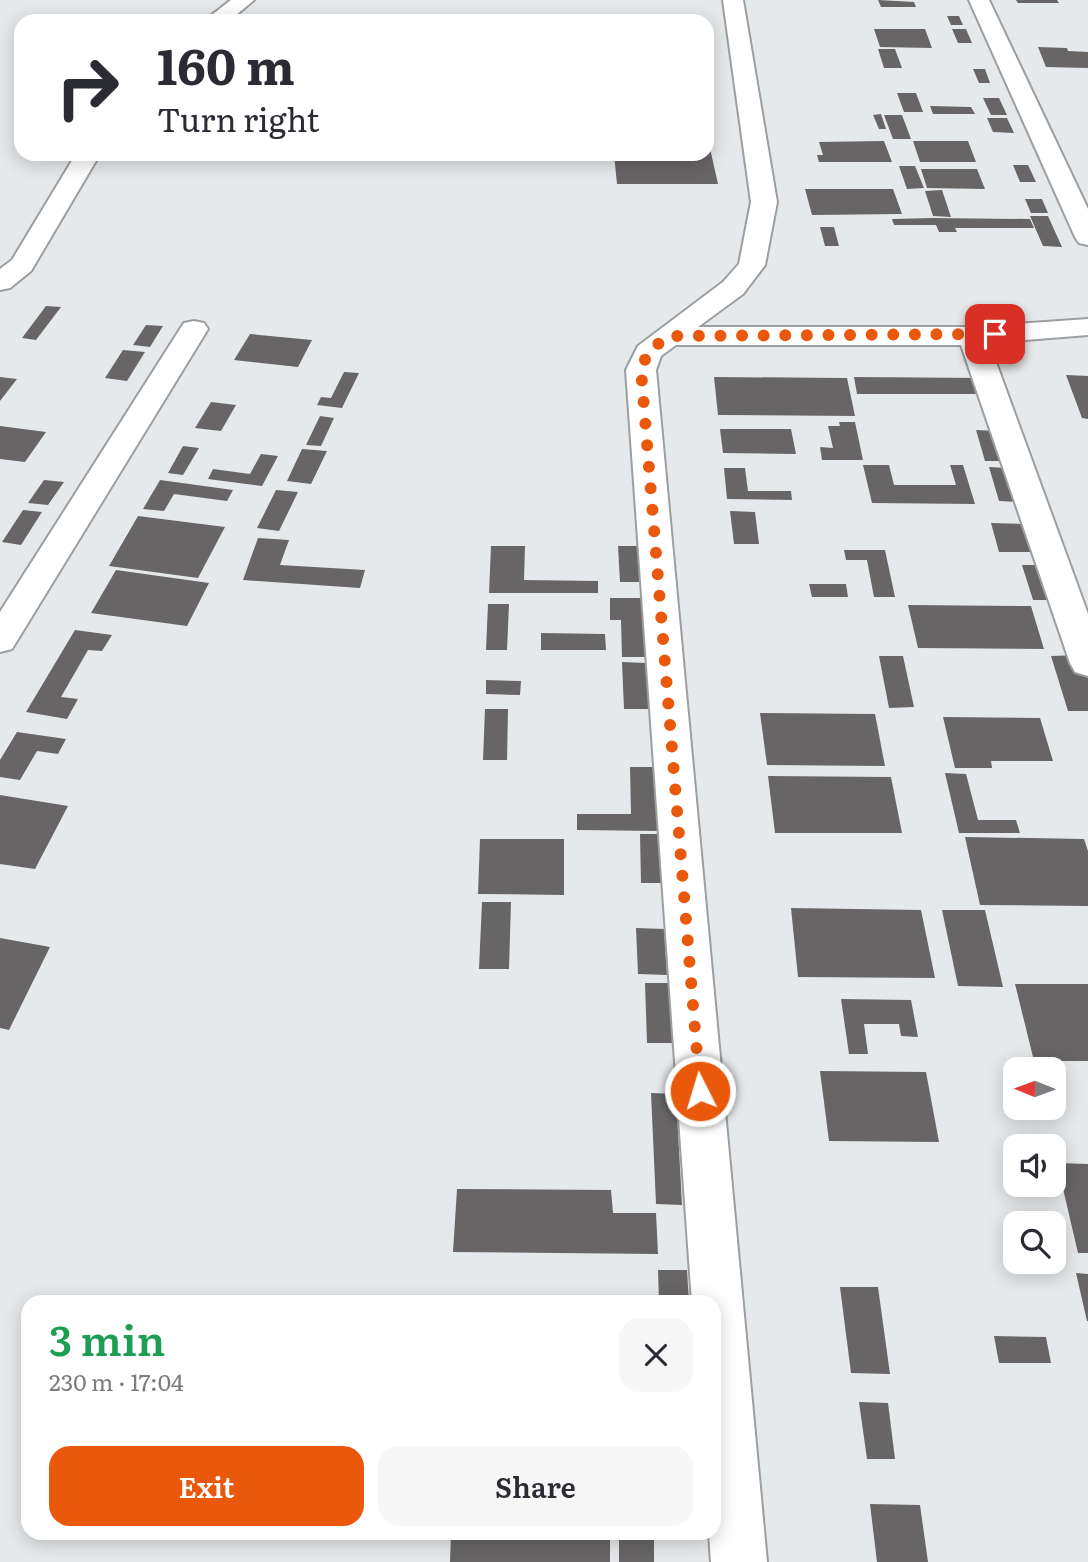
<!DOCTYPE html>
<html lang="en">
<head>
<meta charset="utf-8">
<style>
	:root { --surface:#fff; --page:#f7f7f7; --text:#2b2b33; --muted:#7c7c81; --accent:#ea580c }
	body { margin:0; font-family:Literata,serif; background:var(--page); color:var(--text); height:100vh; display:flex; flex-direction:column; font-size:26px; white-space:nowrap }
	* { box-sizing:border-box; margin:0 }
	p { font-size:23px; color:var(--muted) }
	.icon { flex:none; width:38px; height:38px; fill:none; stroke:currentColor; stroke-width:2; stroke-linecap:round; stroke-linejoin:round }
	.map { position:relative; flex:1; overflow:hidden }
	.sheet { position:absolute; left:21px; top:1295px; width:700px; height:245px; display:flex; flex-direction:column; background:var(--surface); border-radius:21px; box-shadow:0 4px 18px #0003 }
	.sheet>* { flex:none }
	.banner { position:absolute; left:14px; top:14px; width:700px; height:147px; border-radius:21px; box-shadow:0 4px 18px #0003; background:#fff; color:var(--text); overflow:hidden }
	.needle { width:46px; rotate:271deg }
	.controls { position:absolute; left:1003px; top:1057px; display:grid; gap:14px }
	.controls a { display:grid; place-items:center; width:63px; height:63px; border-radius:14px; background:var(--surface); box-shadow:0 4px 18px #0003; font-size:35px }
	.pin { position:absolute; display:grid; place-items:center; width:60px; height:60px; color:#fff; margin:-30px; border-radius:14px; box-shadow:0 4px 10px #0006 }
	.me { position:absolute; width:77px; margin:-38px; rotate:355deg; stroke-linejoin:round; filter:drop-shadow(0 0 5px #0008) }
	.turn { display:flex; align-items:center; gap:24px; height:147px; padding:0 28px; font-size:32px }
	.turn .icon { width:91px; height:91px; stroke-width:2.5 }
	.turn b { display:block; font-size:49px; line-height:60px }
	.round { display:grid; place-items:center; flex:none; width:74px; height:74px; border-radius:21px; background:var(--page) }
	.summary { display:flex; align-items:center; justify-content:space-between; height:119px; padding:0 28px }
	h1 { font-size:42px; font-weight:600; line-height:52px; color:#1e9e55 }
	.action { display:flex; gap:14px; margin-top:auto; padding:14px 28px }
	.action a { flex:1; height:80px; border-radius:21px; background:var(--accent); color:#fff; font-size:28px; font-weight:600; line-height:80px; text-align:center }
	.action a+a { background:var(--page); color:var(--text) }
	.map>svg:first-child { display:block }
	.building { fill:#686566 }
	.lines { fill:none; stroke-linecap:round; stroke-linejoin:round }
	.minor-casing { stroke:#9c9ea0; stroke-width:4 }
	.minor { fill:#fff; fill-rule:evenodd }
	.route { stroke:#ea580c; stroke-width:12; stroke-dasharray:0 21.6 }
</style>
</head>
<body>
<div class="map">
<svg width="1088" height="1562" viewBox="0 0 1088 1562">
	<rect width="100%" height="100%" fill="#e6e9eb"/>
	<g class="building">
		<path d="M878 0 914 2 916 7H881Z"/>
		<path d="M1016 0H1057L1059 3H1018Z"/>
		<path d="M947 16H959L963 25H951Z"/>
		<path d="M874 29H925L932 48 880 47Z"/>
		<path d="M952 29H966L972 43H958Z"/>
		<path d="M1038 47 1067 48 1068 51 1088 52V68L1046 67Z"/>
		<path d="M878 49H895L902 68H884Z"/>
		<path d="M973 69H985L990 83H979Z"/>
		<path d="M897 93H916L923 112H904Z"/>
		<path d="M983 98H999L1007 115H991Z"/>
		<path d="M930 106 971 107 975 114H933Z"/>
		<path d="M881 114 886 129H879L873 115Z"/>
		<path d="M884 115H902L911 139H893Z"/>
		<path d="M987 118H1007L1014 133 993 132Z"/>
		<path d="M707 135 718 184H617L614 154H707Z"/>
		<path d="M884 141 892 162H819L817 155H823L819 142Z"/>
		<path d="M913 141H968L976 162H920Z"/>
		<path d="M1013 165H1028L1036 182H1020Z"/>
		<path d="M899 166H915L924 188 907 189Z"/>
		<path d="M921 169H977L985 189 927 188Z"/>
		<path d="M805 189H893L902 214 812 215Z"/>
		<path d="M942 190 951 217 933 216 925 191Z"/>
		<path d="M1025 199H1042L1048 213H1031Z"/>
		<path d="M1030 216H1048L1062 247 1043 246Z"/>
		<path d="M933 218 1030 219 1034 228H955L957 232H939L936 225H894L892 219Z"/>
		<path d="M820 227H834L839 246H825Z"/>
		<path d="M46 306 61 307 36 340 22 338Z"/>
		<path d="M146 325 163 326 150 347 133 345Z"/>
		<path d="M250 334 312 340 298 367 234 360Z"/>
		<path d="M123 350 145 352 127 381 105 378Z"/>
		<path d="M344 372 359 373 342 408 317 405 321 397 331 398Z"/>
		<path d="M1066 375 1088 376V419L1082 418Z"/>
		<path d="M0 377 17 379 0 401Z"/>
		<path d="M714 377 847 378 855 416 718 415Z"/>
		<path d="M854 377 986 378 991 394H857Z"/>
		<path d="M211 402 236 405 221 431 195 428Z"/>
		<path d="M320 416 334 418 321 446 306 445Z"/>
		<path d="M839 422H855L863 460H822L820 447 833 448 828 426H840Z"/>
		<path d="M0 426 46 432 25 462 0 459Z"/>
		<path d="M720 429H791L796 454 723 453Z"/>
		<path d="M976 430 997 431 1007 461H985Z"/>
		<path d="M183 446 199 448 183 475 168 473Z"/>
		<path d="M302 449 327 451 311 484 287 481Z"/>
		<path d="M261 454 278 456 262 486 208 479 213 469 250 474Z"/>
		<path d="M863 465H889L894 485H956L950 465H963L975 504 872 503Z"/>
		<path d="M989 467 1007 468 1018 502 999 501Z"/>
		<path d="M724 468H745L748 491H791L792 500 727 499Z"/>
		<path d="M44 480 64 482 48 505 28 503Z"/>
		<path d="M160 480 233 490 227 501 174 494 164 511 143 509Z"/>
		<path d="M276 490 298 492 279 531 257 528Z"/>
		<path d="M23 510 42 512 21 545 2 542Z"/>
		<path d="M730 511 755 512 759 544H734Z"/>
		<path d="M138 516 225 527 198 578 109 566Z"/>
		<path d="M991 523 1025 524 1035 552H999Z"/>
		<path d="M258 538 289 540 280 565 365 570 360 588 243 580Z"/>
		<path d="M491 546H525L524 580 598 581V593H489Z"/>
		<path d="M618 546H640L641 582H620Z"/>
		<path d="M844 550H885L895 597H874L867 560H846Z"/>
		<path d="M1022 565H1042L1054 600H1033Z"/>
		<path d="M116 570 209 583 187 626 91 613Z"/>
		<path d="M809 584H846L848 597H812Z"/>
		<path d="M610 598H649L653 657H622L621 620H610Z"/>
		<path d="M488 604H509L507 650H486Z"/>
		<path d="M908 605 1031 606 1044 649 918 648Z"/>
		<path d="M75 630 112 635 102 651 88 650 61 697 78 699 67 719 26 712Z"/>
		<path d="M541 633 605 634 606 650H541Z"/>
		<path d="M1081 655 1088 676V711H1068L1051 656Z"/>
		<path d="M879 656H903L914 707 889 708Z"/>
		<path d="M622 662 647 663 649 709H624Z"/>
		<path d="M486 680 521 681 520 695 486 694Z"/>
		<path d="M485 709H508L507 760H483Z"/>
		<path d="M760 713 875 714 885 766 767 765Z"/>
		<path d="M943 717 1040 718 1053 761H991L992 768H955Z"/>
		<path d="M17 732 66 739 58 754 37 751 20 780 0 777V760Z"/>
		<path d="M630 767H655L658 831 577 830V814H631Z"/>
		<path d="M945 773 966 774 978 820H1016L1020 833H959Z"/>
		<path d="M768 776 891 777 902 833H775Z"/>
		<path d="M0 795 68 806 35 869 0 864Z"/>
		<path d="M640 834H662L665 883H641Z"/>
		<path d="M965 837 1084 839 1088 851V906L980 905Z"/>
		<path d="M480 839H564V895L478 894Z"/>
		<path d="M482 902H511L509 969H479Z"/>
		<path d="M791 908 921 910 935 978 798 977Z"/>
		<path d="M942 910H985L1003 987 958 986Z"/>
		<path d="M636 928 664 929 667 975 638 974Z"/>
		<path d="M0 938 50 947 9 1030 0 1028Z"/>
		<path d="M645 983H674L678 1043H647Z"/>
		<path d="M1015 984H1088V1061H1034Z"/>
		<path d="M841 999 911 1000 918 1037 901 1036 899 1024H864L868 1054H849Z"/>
		<path d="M820 1071 926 1072 939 1142 829 1141Z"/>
		<path d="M651 1093 676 1094 682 1205 656 1204Z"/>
		<path d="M1057 1163 1088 1164V1253H1078Z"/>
		<path d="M457 1189 611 1190 613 1213H656L658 1254 453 1252Z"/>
		<path d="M658 1270H687L689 1302H659Z"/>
		<path d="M1076 1273 1088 1274V1321H1087Z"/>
		<path d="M840 1287H878L890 1374 851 1373Z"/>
		<path d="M994 1336 1046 1337 1051 1363H999Z"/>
		<path d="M859 1402 888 1403 895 1459H867Z"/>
		<path d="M870 1504 920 1505 928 1562H877Z"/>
		<path d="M451 1533H610V1562H450Z"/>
		<rect x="619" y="1533" width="35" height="29"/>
	</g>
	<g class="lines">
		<defs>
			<g id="minor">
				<path d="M231 0H254L229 21H204Z"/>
				<path d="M723 0H743L777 202 765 265 743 294 698 327H972L1088 319V335L989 343 1088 614V676L1075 672 1070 663 961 345H676L661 356 656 370 767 1562H711L709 1533H714V1302H692L626 370 638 346 723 282 739 264 751 202Z"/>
				<path d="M969 0H989L1088 209V245L1079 243 1075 237Z"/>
				<path d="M76 154H100L31 271 10 288 0 290V269L12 260Z"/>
				<path d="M194 321 204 323 208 329 12 649 0 652V612L180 329 184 323Z"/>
			</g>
		</defs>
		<use href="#minor" class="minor-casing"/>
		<use href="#minor" class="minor"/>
	</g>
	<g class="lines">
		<path class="route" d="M700 1091 641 370 648 352 668 336 995 334"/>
	</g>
</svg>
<div class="controls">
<a><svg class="needle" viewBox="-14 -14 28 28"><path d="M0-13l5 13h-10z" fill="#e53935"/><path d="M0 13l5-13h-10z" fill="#7c7c81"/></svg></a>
<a><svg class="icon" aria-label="sound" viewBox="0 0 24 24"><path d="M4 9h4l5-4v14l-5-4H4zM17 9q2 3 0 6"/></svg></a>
<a><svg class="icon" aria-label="search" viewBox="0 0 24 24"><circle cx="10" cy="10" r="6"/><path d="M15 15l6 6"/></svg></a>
</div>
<div class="pin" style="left:995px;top:334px;background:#d93025"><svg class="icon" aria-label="arrive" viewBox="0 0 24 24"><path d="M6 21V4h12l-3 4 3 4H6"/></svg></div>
<svg class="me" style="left:700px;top:1091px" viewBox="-20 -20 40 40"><circle r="17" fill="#ea580c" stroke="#fff" stroke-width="3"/><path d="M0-11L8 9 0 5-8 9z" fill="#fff"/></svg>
<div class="banner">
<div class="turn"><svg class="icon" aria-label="right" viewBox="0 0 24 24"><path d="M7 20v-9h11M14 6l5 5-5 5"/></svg><div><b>160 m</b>Turn right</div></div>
</div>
<section class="sheet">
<div class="summary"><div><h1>3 min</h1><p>230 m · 17:04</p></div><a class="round"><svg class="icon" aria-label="close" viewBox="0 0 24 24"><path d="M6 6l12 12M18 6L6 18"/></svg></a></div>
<div class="action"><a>Exit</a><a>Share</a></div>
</section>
</div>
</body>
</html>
